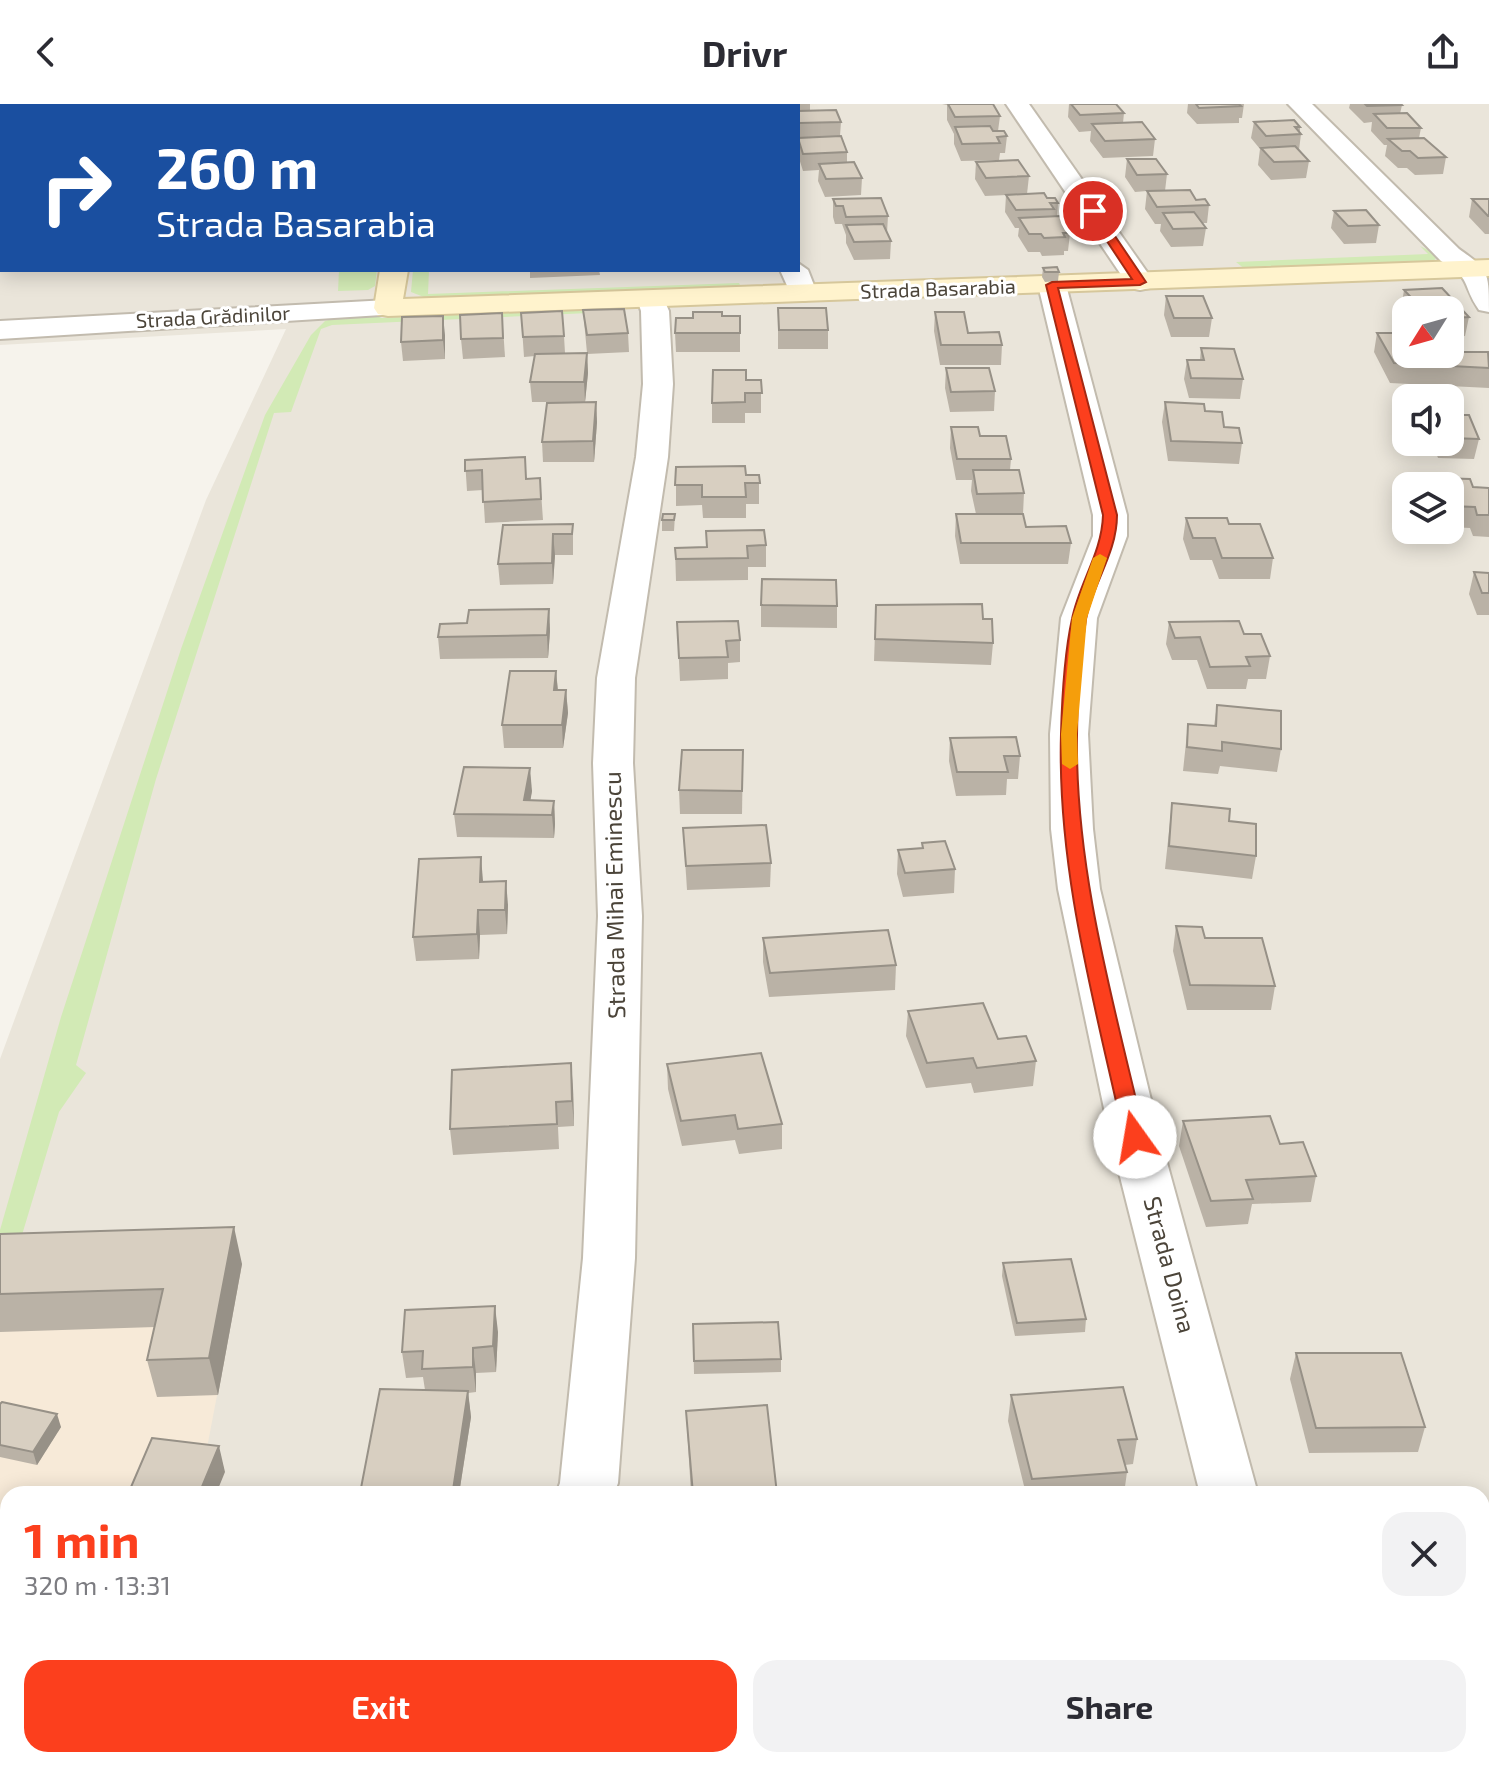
<!DOCTYPE html>
<html lang="en">
<head>
<meta charset="utf-8">
<style>
	:root { --surface:#fff; --page:#f2f2f3; --text:#2b2b33; --muted:#7c7c81; --accent:#fc3f1d }
	body { margin:0; font-family:"Exo 2",sans-serif; background:var(--page); color:var(--text); height:100vh; display:flex; flex-direction:column; font-size:30px; white-space:nowrap }
	* { box-sizing:border-box; margin:0 }
	p { font-size:26px; color:var(--muted) }
	.icon { flex:none; width:44px; height:44px; fill:none; stroke:currentColor; stroke-width:2; stroke-linecap:round; stroke-linejoin:round }
	.map { position:relative; flex:1; overflow:hidden }
	.side { position:absolute; left:0px; top:1382px; width:1490px; height:282px; display:flex; flex-direction:column; background:var(--surface); border-radius:24px 24px 0 0; box-shadow:0 4px 20px #0003 }
	.side>* { flex:none }
	.hud { position:absolute; left:0px; top:0px; width:800px; height:168px; box-shadow:0 4px 20px #0003; background:#1a4fa0; color:#fff; overflow:hidden }
	.needle { width:52px; rotate:233deg }
	.tools { position:absolute; left:1392px; top:192px; display:grid; gap:16px }
	.tools a { display:grid; place-items:center; width:72px; height:72px; border-radius:16px; background:var(--surface); box-shadow:0 4px 20px #0003; font-size:40px }
	.pin { position:absolute; display:grid; place-items:center; width:68px; height:68px; color:#fff; margin:-34px; border:4px solid #fff; border-radius:50%; box-shadow:0 2px 8px #0007 }
	.me { position:absolute; width:88px; margin:-44px; rotate:347deg; stroke-linejoin:round; filter:drop-shadow(0 0 6px #0008) }
	.turn { display:flex; align-items:center; gap:28px; height:168px; padding:0 24px; font-size:36px }
	.turn .icon { width:104px; height:104px; stroke-width:2.5 }
	.turn b { display:block; font-size:56px; line-height:68px }
	.round { display:grid; place-items:center; flex:none; width:84px; height:84px; border-radius:24px; background:var(--page) }
	.summary { display:flex; align-items:center; justify-content:space-between; height:136px; padding:0 24px }
	h1 { font-size:48px; font-weight:700; line-height:60px; color:var(--accent) }
	.cta { display:flex; gap:16px; margin-top:auto; padding:16px 24px }
	.cta a { flex:1; height:92px; border-radius:24px; background:var(--accent); color:#fff; font-size:32px; font-weight:700; line-height:92px; text-align:center }
	.cta a+a { background:var(--page); color:var(--text) }
	header { display:flex; justify-content:space-between; align-items:center; height:104px; padding:0 24px; background:var(--surface); font-size:36px; font-weight:700 }
	.map>svg:first-child { display:block }
	.residential { fill:#eae5da; fill-rule:evenodd }
	.commercial { fill:#f7ead8 }
	.green { fill:#d2eab5 }
	.lines { fill:none; stroke-linecap:round; stroke-linejoin:round }
	.street-casing { stroke:#c2bbae; stroke-width:4 }
	.secondary-casing { stroke:#d6c79b; stroke-width:4 }
	.street { fill:#fff; fill-rule:evenodd }
	.secondary { fill:#fff3cd; fill-rule:evenodd }
	.wall { fill:#bab2a6 }
	.shaded-wall { fill:#979187 }
	.building { fill:#d8cfc1; stroke:#979187; stroke-width:2 }
	.route { fill:#fc3f1d; stroke:#a42913; stroke-width:2 }
	.slow { fill:#f59e0b }
	.labels { text-anchor:middle; stroke-width:6; stroke-linejoin:round; paint-order:stroke }
	.far-street-label { font-size:20px; fill:#4b4439; stroke:#fff }
	.street-label { font-size:24px; fill:#4b4439; stroke:#fff }
</style>
</head>
<body>
<header><svg class="icon" aria-label="back" viewBox="0 0 24 24"><path d="M15 5l-7 7 7 7"/></svg>Drivr<svg class="icon" aria-label="share" viewBox="0 0 24 24"><path d="M12 15V3M7 8l5-5 5 5M5 13v7h14v-7"/></svg></header>
<div class="map">
<svg width="1489" height="1663" viewBox="0 0 1489 1663">
	<rect width="100%" height="100%" fill="#f6f3ec"/>
	<path class="residential" d="M0 0H1489V1663H0V955L206 396 286 225 0 241ZM2 2H798V166H2ZM1406 206H1450V250H1406ZM1406 294H1450V338H1406ZM1406 382H1450V426H1406ZM8 1390H1482V1656H8Z"/>
	<path class="commercial" d="M242 1160 203 1365 216 1390H8V1444L0 1442V1204L11 1167Z"/>
	<g class="green">
		<path d="M1420 142 1434 149 1436 154 1431 160 1246 166 1236 158 1428 150Z"/>
		<path d="M339 166H377L375 182 368 186 338 187Z"/>
		<path d="M413 166H429L428 190 739 179 742 185 429 195 411 188Z"/>
		<path d="M602 205 610 208 332 221 321 225 291 308 274 309 156 675 76 961 86 969 59 1008 0 1204V1126L61 913 181 545 265 311 311 231 325 217 343 212 376 211 381 214Z"/>
	</g>
	<g class="lines">
		<defs>
			<g id="street">
				<path d="M723 0H745L746 2H724Z"/>
				<path d="M1006 0H1029L1154 178 1150 184 1140 186 1130 184Z"/>
				<path d="M1288 0H1312L1459 145C1489 166 1489 168 1489 208L1479 206C1461 180 1473 175 1441 157Z"/>
				<rect x="0" y="90" width="2" height="16"/>
				<path d="M798 159 808 166 817 189 813 195 803 197 793 195 780 166H798Z"/>
				<path d="M1052 173 1062 175 1066 181 1127 411V432L1097 514 1088 630 1093 725 1100 785 1160 1033 1258 1390H1200L1110 1033 1058 785 1051 725 1050 630 1061 514 1093 432V411L1038 181 1042 175Z"/>
				<path d="M651 187 661 189 669 207 673 280 668 353 635 574 633 659 642 812 635 1154 618 1379 614 1390H556L560 1379 583 1154 598 812 593 659 597 574 636 353 643 280 641 207 637 195 641 189Z"/>
				<path d="M388 196 398 198 402 204 398 210 0 235V217Z"/>
				<rect x="1482" y="1438" width="7" height="50"/>
				<path d="M8 1481V1533L0 1535V1483Z"/>
			</g>
			<g id="secondary">
				<rect x="407" y="0" width="22" height="2"/>
				<path d="M1489 156V172L388 212 378 210 374 204 380 166H408L403 195Z"/>
			</g>
		</defs>
		<use href="#street" class="street-casing"/>
		<use href="#secondary" class="secondary-casing"/>
		<use href="#street" class="street"/>
		<use href="#secondary" class="secondary"/>
	</g>
	<g class="wall">
		<path d="M33 0H91L92 2H34Z"/>
		<path d="M111 0H163V2H110Z"/>
		<rect x="349" y="0" width="22" height="2"/>
		<path d="M506 0H543V2H507Z"/>
		<rect x="661" y="0" width="39" height="2"/>
		<path d="M770 0H810V6L798 7V2H770Z"/>
		<path d="M942 0H993L1000 12 998 27 1007 32 1005 49H1000L999 56 961 57 954 40V30L947 16V1Z"/>
		<path d="M1069 0H1116L1124 9 1123 19 1155 35 1153 52 1103 54 1090 37 1091 27 1079 28 1068 13Z"/>
		<path d="M1188 0H1244L1242 14H1239V19L1197 20 1187 9Z"/>
		<path d="M1350 0H1401L1402 1 1400 10 1421 24 1419 34 1446 53 1443 70 1415 71 1407 64H1398L1385 52 1387 41H1384L1371 27 1372 18 1364 19 1349 4Z"/>
		<path d="M798 7 841 18 840 32 847 48V59L862 74 861 91 825 93 818 77 819 66 803 67 798 51Z"/>
		<path d="M1254 18 1300 23V28L1301 30 1299 46 1309 57 1306 74 1271 76 1258 61 1260 45 1251 34Z"/>
		<path d="M1127 55 1167 70 1165 87 1196 96 1209 101 1207 119H1202L1206 124 1203 142 1171 143 1160 127 1161 120H1155L1145 105 1147 87 1135 88 1125 73Z"/>
		<path d="M976 58 1029 72 1027 90 985 92 975 75Z"/>
		<path d="M1006 91 1047 94 1058 99 1057 113 1070 129 1068 147H1064V151L1042 152 1040 148H1028L1018 132 1019 124H1015L1005 108Z"/>
		<path d="M833 95 888 112 887 129 891 137 890 155 854 156 846 139V131L842 120H835L833 113Z"/>
		<path d="M1472 95H1489V130H1485L1469 113Z"/>
		<path d="M1334 107 1379 121 1376 139 1344 140 1331 124Z"/>
		<path d="M1043 164 1059 168 1058 177 1045 178 1042 173Z"/>
		<path d="M530 166H599L600 171 530 174Z"/>
		<path d="M1404 186 1469 213 1465 232 1450 233V206H1406V211L1401 205Z"/>
		<path d="M1166 192 1212 214 1209 233H1171L1164 211Z"/>
		<path d="M778 204 828 226V245H778Z"/>
		<path d="M583 206 628 229 629 248 587 250 588 269 585 298H532L530 278 535 252 524 253 521 209 564 232 565 249H587Z"/>
		<path d="M935 208 968 229 1002 241 1001 261H940L934 227Z"/>
		<path d="M502 209 505 253 463 255 461 235Z"/>
		<path d="M443 212 445 255 403 257 401 238Z"/>
		<path d="M722 212H740V248H676L675 229Z"/>
		<path d="M1377 229 1406 250 1453 248 1489 249V284L1390 279 1374 248Z"/>
		<path d="M1201 244 1243 275 1240 295 1189 294 1184 275 1187 256H1200Z"/>
		<path d="M946 264 995 287 994 307 950 308 945 284Z"/>
		<path d="M746 276H761V309H745V319H712V299Z"/>
		<path d="M596 298 597 318 594 358H543L542 338Z"/>
		<path d="M1165 298 1205 307 1242 339 1239 360 1168 357 1162 318Z"/>
		<path d="M1450 311 1479 335 1474 355 1438 354 1433 341 1413 340V338H1450Z"/>
		<path d="M951 323 980 332 1011 355 1010 366 1024 389 1023 410 1026 423 1071 439 1068 460H960L955 432 956 410H976L971 387 972 376H956L950 344Z"/>
		<path d="M465 356 526 375 540 374 543 416 485 419 483 386 467 387Z"/>
		<path d="M676 363 746 371H759V400H746V414H703L702 401 676 402Z"/>
		<path d="M1438 374 1473 383 1489 384V433L1473 432 1470 424 1450 423V382H1436Z"/>
		<path d="M675 410 674 427H662V416Z"/>
		<path d="M1186 414 1229 420 1273 454 1270 475H1219L1212 456H1190L1183 435Z"/>
		<path d="M573 420V451H555L553 480 500 481 498 460Z"/>
		<path d="M706 427 766 441V463H748V476L676 477 675 444 706 443Z"/>
		<path d="M1474 468 1489 469V511H1477L1469 490Z"/>
		<path d="M761 501 837 502V524L761 523Z"/>
		<path d="M876 501 983 515 993 539 991 561 874 557Z"/>
		<path d="M549 505 550 527 548 554 440 555 438 533 467 519Z"/>
		<path d="M677 518 740 536V558L728 559V575L680 577Z"/>
		<path d="M1169 518 1244 530 1270 552 1266 575H1248L1246 585H1207L1197 556H1172L1166 540Z"/>
		<path d="M556 567 558 586H566L568 609 563 644H504L502 621Z"/>
		<path d="M1217 601 1281 645 1277 668 1220 662 1218 670 1183 667 1188 620 1214 622Z"/>
		<path d="M950 634 1020 652 1018 675H1007L1006 691 956 692 949 657Z"/>
		<path d="M743 646 742 710H680L679 686Z"/>
		<path d="M532 687 530 696 554 697 555 720 554 734 457 733 454 710Z"/>
		<path d="M1172 699 1229 717 1256 752 1252 775 1165 765Z"/>
		<path d="M683 724 771 759 770 783 687 786Z"/>
		<path d="M922 739 955 765 954 789 903 793 897 770 898 746 922 744Z"/>
		<path d="M483 778 508 801 507 830 480 831 479 855 416 857 413 833Z"/>
		<path d="M1176 822 1205 834 1275 882 1271 906H1187L1173 847Z"/>
		<path d="M763 834 896 861 895 886 769 893 763 858Z"/>
		<path d="M908 907 998 935 1036 957 1033 982 974 989 971 979 926 984 906 932Z"/>
		<path d="M667 960 782 1020V1045L739 1050 735 1036 682 1042 668 985Z"/>
		<path d="M573 984 574 1022 558 1023 559 1045 453 1051 450 1025Z"/>
		<path d="M1183 1017 1280 1040 1316 1072 1311 1098 1252 1100 1248 1120 1206 1123 1179 1042Z"/>
		<path d="M0 1131 242 1160 218 1291 157 1293 147 1256 155 1223 0 1228Z"/>
		<path d="M1003 1159 1086 1215 1085 1228 1015 1232 1002 1172Z"/>
		<path d="M693 1220 781 1255V1268L694 1270Z"/>
		<path d="M498 1228 496 1268 476 1269V1288L468 1289 471 1313 459 1390H362L361 1384 425 1286 423 1273 406 1274 402 1248Z"/>
		<path d="M1296 1249 1425 1323 1418 1348 1309 1349 1290 1275Z"/>
		<path d="M1011 1291 1137 1335 1133 1360 1125 1361 1127 1368 1124 1390H1026L1008 1317Z"/>
		<path d="M0 1300 61 1323 37 1361 0 1353Z"/>
		<path d="M686 1307 777 1390H691Z"/>
		<path d="M1489 1519V1613L1482 1598V1520Z"/>
		<path d="M1015 1656H1112L1114 1663H1017Z"/>
		<path d="M1277 1656H1322L1278 1659Z"/>
	</g>
	<g class="shaded-wall">
		<path d="M443 212 445 231V255L443 236Z"/>
		<path d="M587 249 588 269 585 298 584 278Z"/>
		<path d="M596 298 597 318 594 358 593 337Z"/>
		<path d="M553 430 555 451 553 480 552 459Z"/>
		<path d="M549 505 550 527 548 554 547 531Z"/>
		<path d="M556 567 558 589 554 586Z"/>
		<path d="M566 586 568 609 563 644 562 621Z"/>
		<path d="M530 664 532 687 528 711 524 696Z"/>
		<path d="M554 697 555 720 554 734 552 711Z"/>
		<path d="M481 753 483 777 482 802 480 778Z"/>
		<path d="M506 777 508 801 507 830 505 806Z"/>
		<path d="M478 806 480 831 479 855 477 830Z"/>
		<path d="M571 959 573 984 574 1022 572 997Z"/>
		<path d="M234 1123 242 1160 218 1291 209 1254Z"/>
		<path d="M495 1202 498 1228 496 1268 493 1242Z"/>
		<path d="M473 1244 476 1269V1288L473 1263Z"/>
		<path d="M468 1287 471 1313 459 1390H453V1386Z"/>
		<path d="M57 1310 61 1323 37 1361 33 1348Z"/>
		<path d="M219 1342 225 1368 216 1390H199Z"/>
	</g>
	<g class="building">
		<path d="M33 0H78L77 2Z"/>
		<path d="M111 0H141H128L127 2H110Z"/>
		<path d="M948 0H993L1000 12 955 13Z"/>
		<path d="M1071 0H1116L1124 9 1080 11Z"/>
		<path d="M1196 0H1239L1241 2 1199 4Z"/>
		<path d="M1365 0H1401L1402 1 1367 2Z"/>
		<path d="M836 6 841 18 799 19 798 17V7Z"/>
		<path d="M1407 9 1421 24H1387L1374 10Z"/>
		<path d="M1294 16 1300 23H1295L1301 30 1266 32 1254 18Z"/>
		<path d="M1142 18 1155 35 1105 37 1092 20Z"/>
		<path d="M990 22 993 27H1004L1007 32 997 33 1000 39 962 40 955 23Z"/>
		<path d="M841 32 847 48 803 50 798 34Z"/>
		<path d="M1424 34 1446 53 1418 54 1410 47H1402L1388 35Z"/>
		<path d="M1295 42 1309 57 1274 58 1261 44Z"/>
		<path d="M1127 55H1156L1167 70 1137 71Z"/>
		<path d="M1018 56 1029 72 986 74 976 58Z"/>
		<path d="M854 58 862 74 826 75 819 60Z"/>
		<path d="M1190 86 1196 96 1205 95 1209 101 1157 103 1147 87Z"/>
		<path d="M1044 89 1047 94H1055L1058 99H1050L1054 105 1016 106 1006 91Z"/>
		<path d="M881 94 888 112 846 113 843 102H836L833 95Z"/>
		<path d="M1472 95H1489V112H1488Z"/>
		<path d="M1366 106 1379 121 1348 122 1334 107Z"/>
		<path d="M1194 108 1206 124 1173 125 1163 109Z"/>
		<path d="M1060 112 1070 129H1063L1065 133 1044 134 1041 130H1029L1019 114Z"/>
		<path d="M883 120 891 137 854 138 846 121Z"/>
		<path d="M1057 163 1059 168H1045L1043 164Z"/>
		<path d="M1442 184 1469 213 1450 214V206H1423L1404 186Z"/>
		<path d="M1166 192H1203L1212 214H1174Z"/>
		<path d="M778 204H826L828 226H779Z"/>
		<path d="M624 205 628 229 587 231 583 206Z"/>
		<path d="M562 207 564 232 523 233 521 209Z"/>
		<path d="M693 208H722V212H740V229H675L676 214H693Z"/>
		<path d="M935 208H964L968 229 999 228 1002 241H941Z"/>
		<path d="M502 209 503 234 461 235 460 211Z"/>
		<path d="M443 212V236L401 238 402 213Z"/>
		<path d="M1377 229H1405L1406 250H1450V244L1453 248H1488L1489 264 1394 259Z"/>
		<path d="M1201 244 1234 245 1243 275 1191 274 1187 256H1204Z"/>
		<path d="M587 249 584 278H530L535 250Z"/>
		<path d="M946 264H989L995 287 951 288Z"/>
		<path d="M713 266H746V276H761L762 289H745V298L712 299Z"/>
		<path d="M596 298 593 337 542 338 547 299Z"/>
		<path d="M1165 298 1204 300 1205 307 1222 308 1224 323 1239 324 1242 339 1171 337Z"/>
		<path d="M1450 311H1469L1479 335 1450 334Z"/>
		<path d="M951 323H978L980 332H1006L1011 355H957Z"/>
		<path d="M525 353 526 375 540 374 541 395 483 398 482 366 465 367V356Z"/>
		<path d="M745 362 746 371H759L760 379H745L746 393H702V381H675L676 363Z"/>
		<path d="M973 366H1019L1024 389 977 390Z"/>
		<path d="M1438 374 1470 375 1473 383 1489 384V411H1477L1475 403 1450 402V382H1441Z"/>
		<path d="M663 410H675L674 416H662Z"/>
		<path d="M956 410H1023L1026 423 1066 422 1071 439H961Z"/>
		<path d="M1186 414H1227L1229 420H1260L1273 454H1222L1215 434H1193Z"/>
		<path d="M573 420 572 430H553L552 459 498 460 503 421Z"/>
		<path d="M764 426 766 441 747 442 748 454 676 455 675 444 707 443 706 427Z"/>
		<path d="M1474 468 1489 469V489H1482Z"/>
		<path d="M762 475 836 476 837 502 761 501Z"/>
		<path d="M982 500 983 515H992L993 539 875 535 876 501Z"/>
		<path d="M549 505 547 531 438 533 440 520 467 519 469 506Z"/>
		<path d="M738 517 740 536 726 537 728 553 679 554 677 518Z"/>
		<path d="M1239 517 1244 530H1261L1270 552 1246 553 1250 562 1210 563 1200 533 1175 534 1169 518Z"/>
		<path d="M510 567H556L554 586H566L562 621H502Z"/>
		<path d="M1217 601 1281 607V645L1222 638V647L1187 643 1188 620 1216 622Z"/>
		<path d="M1016 633 1020 652H1004L1008 668H957L950 634Z"/>
		<path d="M682 646H743L742 687 679 686Z"/>
		<path d="M464 663 530 664 524 696 554 697 552 711 454 710Z"/>
		<path d="M1172 699 1230 705 1229 717 1256 720V752L1169 742Z"/>
		<path d="M766 721 771 759 686 762 683 724Z"/>
		<path d="M945 737 955 765 905 769 898 746 923 744 922 739Z"/>
		<path d="M481 753 480 778 506 777 505 806H478L477 830 413 833 419 755Z"/>
		<path d="M1176 822 1202 823 1205 834H1262L1275 882 1190 881Z"/>
		<path d="M888 826 896 861 770 869 763 834Z"/>
		<path d="M983 899 998 935 1026 932 1036 957 977 964 973 954 927 959 908 907Z"/>
		<path d="M761 949 782 1020 738 1025 735 1011 681 1017 667 960Z"/>
		<path d="M571 959 572 997 556 998 557 1020 450 1025 452 966Z"/>
		<path d="M1270 1012 1280 1040 1303 1038 1316 1072 1246 1076 1253 1095 1211 1097 1183 1017Z"/>
		<path d="M234 1123 209 1254 147 1256 163 1185 0 1190V1130Z"/>
		<path d="M1071 1155 1086 1215 1017 1219 1003 1159Z"/>
		<path d="M495 1202 493 1242 473 1244V1263L422 1265 423 1247 402 1248 405 1206Z"/>
		<path d="M778 1218 781 1255 694 1257 693 1220Z"/>
		<path d="M1296 1249H1401L1425 1323 1316 1324Z"/>
		<path d="M1123 1283 1137 1335 1118 1336 1127 1368 1032 1375 1011 1291Z"/>
		<path d="M380 1285 468 1287 453 1386 361 1384Z"/>
		<path d="M2 1298 57 1310 33 1348 0 1341V1300Z"/>
		<path d="M767 1301 777 1390H693L686 1307Z"/>
		<path d="M152 1334 219 1342 199 1390H128Z"/>
		<path d="M1489 1519V1568L1482 1553V1520Z"/>
		<path d="M586 1656H698L699 1663H586Z"/>
		<path d="M1026 1656H1112L1114 1663H1028Z"/>
	</g>
	<path class="route" d="M1089 104H1096L1146 178 1140 181 1058 184 1117 411C1117 449 1093 479 1086 515 1080 552 1077 594 1077 631 1075 768 1114 900 1145 1033L1135 1040 1124 1033C1095 900 1057 768 1061 630 1062 593 1064 551 1072 515 1079 479 1102 449 1103 411L1046 181 1052 178 1132 175 1087 107Z"/>
	<path class="slow" d="M1100 450 1107 454 1087 514 1077 630 1078 660 1070 665 1062 660 1061 630 1072 514 1093 454Z"/>
	<g class="labels">
		<g class="far-street-label">
			<text transform="translate(938 185) rotate(-2)" y="7">Strada Basarabia</text>
			<text transform="translate(213 213) rotate(-3)" y="7">Strada Grădinilor</text>
		</g>
		<g class="street-label">
			<text transform="translate(615 791) rotate(-91)" y="8">Strada Mihai Eminescu</text>
			<text transform="translate(1169 1161) rotate(75)" y="8">Strada Doina</text>
		</g>
	</g>
</svg>
<div class="tools">
<a><svg class="needle" viewBox="-14 -14 28 28"><path d="M0-13l5 13h-10z" fill="#e53935"/><path d="M0 13l5-13h-10z" fill="#7c7c81"/></svg></a>
<a><svg class="icon" aria-label="sound" viewBox="0 0 24 24"><path d="M4 9h4l5-4v14l-5-4H4zM17 9q2 3 0 6"/></svg></a>
<a><svg class="icon" aria-label="layers" viewBox="0 0 24 24"><path d="M12 4l9 5-9 5-9-5zM3 14l9 5 9-5"/></svg></a>
</div>
<div class="pin" style="left:1093px;top:107px;background:#d93025"><svg class="icon" aria-label="arrive" viewBox="0 0 24 24"><path d="M6 21V4h12l-3 4 3 4H6"/></svg></div>
<svg class="me" style="left:1135px;top:1033px" viewBox="-20 -20 40 40"><circle r="19" fill="#fff"/><path d="M0-13L10 11 0 6-10 11z" fill="#fc3f1d"/></svg>
<div class="hud">
<div class="turn"><svg class="icon" aria-label="right" viewBox="0 0 24 24"><path d="M7 20v-9h11M14 6l5 5-5 5"/></svg><div><b>260 m</b>Strada Basarabia</div></div>
</div>
<section class="side">
<div class="summary"><div><h1>1 min</h1><p>320 m · 13:31</p></div><a class="round"><svg class="icon" aria-label="close" viewBox="0 0 24 24"><path d="M6 6l12 12M18 6L6 18"/></svg></a></div>
<div class="cta"><a>Exit</a><a>Share</a></div>
</section>
</div>
</body>
</html>
